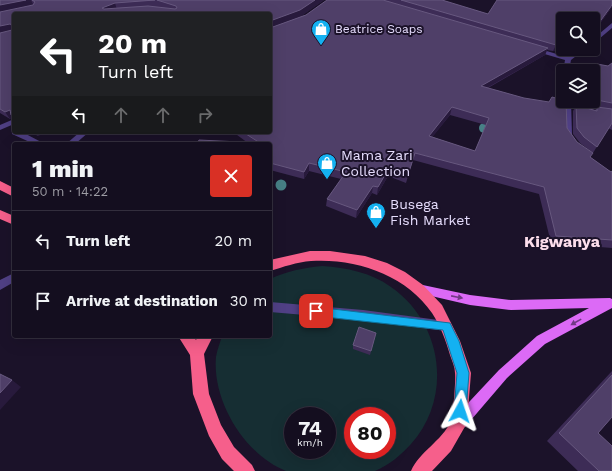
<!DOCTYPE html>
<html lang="en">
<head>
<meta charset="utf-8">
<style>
	:root { --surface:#140e1f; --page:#1d1728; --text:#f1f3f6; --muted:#9d9ca4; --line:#332e3d }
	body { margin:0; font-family:"Work Sans",sans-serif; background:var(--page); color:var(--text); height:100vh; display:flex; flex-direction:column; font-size:15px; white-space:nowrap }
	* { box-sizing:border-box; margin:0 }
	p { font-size:13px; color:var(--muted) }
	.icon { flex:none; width:22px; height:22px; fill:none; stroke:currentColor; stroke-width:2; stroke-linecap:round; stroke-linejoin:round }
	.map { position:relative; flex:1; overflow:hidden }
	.drawer { position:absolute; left:12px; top:142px; width:260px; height:196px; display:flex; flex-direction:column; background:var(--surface); border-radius:4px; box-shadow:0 4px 16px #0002,0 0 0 1px var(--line) }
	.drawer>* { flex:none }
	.hud { position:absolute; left:12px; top:12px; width:260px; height:122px; border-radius:4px; box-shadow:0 4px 16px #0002,0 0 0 1px var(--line); background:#202124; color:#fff; overflow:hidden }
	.controls { position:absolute; left:556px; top:12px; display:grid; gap:8px }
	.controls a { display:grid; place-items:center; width:44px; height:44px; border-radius:4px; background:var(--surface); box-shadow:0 4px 16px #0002,0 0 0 1px var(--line); font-size:20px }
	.speed { position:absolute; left:284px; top:407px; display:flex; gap:8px; font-size:20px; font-weight:700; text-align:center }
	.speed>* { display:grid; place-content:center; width:52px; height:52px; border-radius:50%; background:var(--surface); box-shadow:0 4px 16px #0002,0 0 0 1px var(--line); line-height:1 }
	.speed small { font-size:10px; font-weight:400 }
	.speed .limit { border:6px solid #d22; background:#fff; color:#111 }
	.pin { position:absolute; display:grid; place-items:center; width:34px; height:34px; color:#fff; margin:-17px; border-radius:8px; box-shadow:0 2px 6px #0006 }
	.me { position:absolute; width:44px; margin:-22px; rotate:5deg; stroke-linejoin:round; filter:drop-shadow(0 0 3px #0008) }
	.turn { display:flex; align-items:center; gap:14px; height:84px; padding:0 20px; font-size:18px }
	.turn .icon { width:52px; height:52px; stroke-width:2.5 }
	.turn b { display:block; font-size:28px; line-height:34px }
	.lanes { display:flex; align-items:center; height:38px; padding:0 20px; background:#0003; justify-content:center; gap:20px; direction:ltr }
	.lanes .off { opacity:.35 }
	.round { display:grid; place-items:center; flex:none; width:42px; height:42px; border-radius:4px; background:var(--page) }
	.summary { display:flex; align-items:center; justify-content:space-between; height:68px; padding:0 20px }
	h1 { font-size:24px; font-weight:800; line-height:30px }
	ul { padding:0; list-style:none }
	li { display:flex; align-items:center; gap:12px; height:60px; padding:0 20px; border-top:1px solid var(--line) }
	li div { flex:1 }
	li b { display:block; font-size:15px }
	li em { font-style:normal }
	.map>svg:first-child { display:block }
	.green { fill:#162e33; fill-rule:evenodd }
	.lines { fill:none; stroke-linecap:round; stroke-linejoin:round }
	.minor { fill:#504085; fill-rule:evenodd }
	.major { fill:#dc6af6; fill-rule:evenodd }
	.highway { fill:#f65f8b; fill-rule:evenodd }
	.tree { fill:#478086 }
	.wall { fill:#3d2c56; fill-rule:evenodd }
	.shaded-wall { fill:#281a3c }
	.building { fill:#4f3f68; stroke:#67587f; fill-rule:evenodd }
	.oneway { fill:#723a85 }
	.route { fill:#14b1f1; stroke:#0d739d }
	.labels { text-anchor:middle; stroke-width:4; stroke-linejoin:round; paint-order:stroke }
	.far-poi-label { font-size:12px; fill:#e6ddfd; stroke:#1b1229; text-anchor:start }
	.poi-label { font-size:14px; fill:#e6ddfd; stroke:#1b1229; text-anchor:start }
	.quarter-label { font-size:16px; font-weight:bold; fill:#fddeec; stroke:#1b1229 }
</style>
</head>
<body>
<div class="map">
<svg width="612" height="471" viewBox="0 0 612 471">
	<rect width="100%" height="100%" fill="#1b1229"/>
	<path class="green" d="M322 266C347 268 370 272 391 287 443 323 453 397 411 444 401 455 389 465 375 471H286C245 455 212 401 216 357 217 350 220 343 222 336H270V279C287 271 303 268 322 266ZM293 416H327V450H293ZM353 416H387V450H353Z"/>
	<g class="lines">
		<g class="minor">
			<path d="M612 23V28L593 44V39Z"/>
			<path d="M533 47 567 57 578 49H585L571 60 569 71 563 72 565 60 531 50V48Z"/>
			<path d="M563 101H571L572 135 576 141 572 144 569 143 564 135Z"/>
			<path d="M14 119V124L0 130V125Z"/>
			<path d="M12 130H14V132H22L45 144H34L12 134Z"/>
			<path d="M80 132H89L75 144H66Z"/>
			<path d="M14 273V282L0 290V280Z"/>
			<path d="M270 302 363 310 446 321 450 322 452 326 450 330 446 331 363 320 270 312Z"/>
		</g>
		<path class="major" d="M418 284 470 295 511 300 610 298 612 299V308L545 344 507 378 465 427 460 429 455 427 453 422 455 417 499 370 537 336 589 308 511 310 470 305 414 292 412 289 414 286Z"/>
		<g class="highway">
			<path d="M0 181 14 188V197L0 190Z"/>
			<path d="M0 210 14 216V225L0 219Z"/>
			<path d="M310 251H330L365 256 387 263 405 272 423 285 442 305 460 341 471 373 467 423 451 451 432 471H411C419 452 442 441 451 421 453 416 456 379 455 373 455 367 452 361 450 355 446 341 440 325 432 313 406 275 356 258 311 261 297 262 283 267 270 271V260Z"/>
			<path d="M178 336H193L196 340 198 336H213L204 354 209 394 221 425 234 447 252 465 255 471H234L222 459 209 436 193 394 190 355Z"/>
		</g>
	</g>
	<g class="tree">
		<circle cx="484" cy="128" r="5"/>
		<circle cx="281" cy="185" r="5.5"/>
	</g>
	<g class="wall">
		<path d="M0 0H324L301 16 306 15 327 0H445L444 1 488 14 612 7 593 33V19H563V47L553 51 547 50 545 55 488 88 567 128 577 142 590 157 611 172 612 171V248L551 243 539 194 413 160 406 183 388 176 377 195 372 193 356 218 326 206 327 199 341 179 309 171 304 179 270 170V144L248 143 233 132H270V14H14V120L13 118 10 119 0 113ZM450 115 486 125 475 151 432 137Z"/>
		<path d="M612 63V130L608 128 593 153 580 143 573 134V111L576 105 595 110 597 107 610 109 593 106V93L596 88 594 70 597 64 608 66Z"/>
		<path d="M31 132H45L38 136Z"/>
		<path d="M376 333 370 355 353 349V345Z"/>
		<path d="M612 371V417L598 433 612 471H578L547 441Z"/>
	</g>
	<g class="shaded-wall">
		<path d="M26 0H31L34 6 0 13V5Z"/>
		<path d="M315 0H324L300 17 270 28V21Z"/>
		<path d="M115 3 117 10 105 14 102 8Z"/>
		<path d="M612 5V7L593 33V31Z"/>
		<path d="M10 24 14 31 0 33V26Z"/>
		<path d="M563 42V47L553 51 556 45Z"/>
		<path d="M548 48 545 55 478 93 481 86Z"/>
		<path d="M452 107 450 115 427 144 429 136Z"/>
		<path d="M10 110 11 115 13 118 10 119 5 112Z"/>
		<path d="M35 132H45L38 136Z"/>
		<path d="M309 163V171L304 179V172Z"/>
		<path d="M389 168 388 176 377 195 378 187Z"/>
		<path d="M373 186 372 193 356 218 357 210Z"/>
		<path d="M12 380 21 387 0 410V393Z"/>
	</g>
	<g class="building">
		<path d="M0 0H26L0 5Z"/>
		<path d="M32 0H155L115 3 102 8 104 9 148 6 175 9 177 8 176 6 157 0H315L300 10 270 21V14H14V117L11 115 10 110 5 112 0 109V33L12 30V25L10 24 0 26V12L33 5 35 2Z"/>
		<path d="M327 0H383L548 48 481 86 524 98 549 102 552 97 563 100V101H566L567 128 577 142 593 153 590 157 611 172 612 171V240L556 236 544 187 415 153 408 175 389 168 378 187 373 186 357 210 327 199 346 172 309 163 304 172 270 163V144H191L192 142H198L199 140 260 143 243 132H270V28L306 15ZM452 107 489 118 475 151 429 136Z"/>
		<path d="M401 0H442L488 14 497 0H612V5L593 31V19H591V16L589 19 585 18V19H563V42L556 45Z"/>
		<path d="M612 63V103L597 100 596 88H600L597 64 608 66Z"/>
		<path d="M576 105 597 111V107L612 109V123L597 147 584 137 577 128Z"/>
		<path d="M359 327 376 333 371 351 353 345Z"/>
		<path d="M0 374 12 380 0 393Z"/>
		<path d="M612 375V417L598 433 612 446V471H599L559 433Z"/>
	</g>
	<defs><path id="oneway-solid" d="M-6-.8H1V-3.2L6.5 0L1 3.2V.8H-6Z"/></defs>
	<g class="oneway">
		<use href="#oneway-solid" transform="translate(457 297) rotate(11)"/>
		<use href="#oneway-solid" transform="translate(576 322) rotate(151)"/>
	</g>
	<path class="route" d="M316 307 450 323 459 341 469 373 466 411 464 415 460 417 456 415 454 411 457 373 443 330 316 316 313 315 311 311 313 308Z"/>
	<defs>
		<symbol id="shop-pin" viewBox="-11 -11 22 30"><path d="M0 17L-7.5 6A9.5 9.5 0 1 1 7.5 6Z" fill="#14b1f1" stroke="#1b1229"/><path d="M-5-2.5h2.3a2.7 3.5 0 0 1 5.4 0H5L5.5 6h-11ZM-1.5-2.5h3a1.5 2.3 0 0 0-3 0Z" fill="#fff"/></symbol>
	</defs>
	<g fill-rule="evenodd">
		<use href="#shop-pin" x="310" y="18" width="22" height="30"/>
		<use href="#shop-pin" x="316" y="152" width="22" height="30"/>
		<use href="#shop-pin" x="365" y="201" width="22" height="30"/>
	</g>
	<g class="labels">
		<g class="far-poi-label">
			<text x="335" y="33">Beatrice Soaps</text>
		</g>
		<g class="poi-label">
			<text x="341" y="160">Mama Zari<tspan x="341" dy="16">Collection</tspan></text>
			<text x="390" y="209">Busega<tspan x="390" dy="16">Fish Market</tspan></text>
		</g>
		<g class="quarter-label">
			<text x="562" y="247">Kigwanya</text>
		</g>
	</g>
</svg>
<div class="controls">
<a><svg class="icon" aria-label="search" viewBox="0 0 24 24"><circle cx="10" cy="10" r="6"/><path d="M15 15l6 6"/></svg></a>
<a><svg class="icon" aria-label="layers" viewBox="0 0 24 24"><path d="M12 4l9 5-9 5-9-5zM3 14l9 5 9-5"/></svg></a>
</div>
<div class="speed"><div>74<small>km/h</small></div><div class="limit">80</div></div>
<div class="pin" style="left:316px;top:311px;background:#d93025"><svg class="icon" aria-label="arrive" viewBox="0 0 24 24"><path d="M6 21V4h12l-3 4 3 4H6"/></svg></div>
<svg class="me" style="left:460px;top:411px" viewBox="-20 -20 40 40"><path d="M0-17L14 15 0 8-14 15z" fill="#14b1f1" stroke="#fff" stroke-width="4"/></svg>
<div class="hud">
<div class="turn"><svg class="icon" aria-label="left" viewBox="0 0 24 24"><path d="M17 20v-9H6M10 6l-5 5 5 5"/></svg><div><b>20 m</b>Turn left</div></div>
<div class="lanes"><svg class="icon" aria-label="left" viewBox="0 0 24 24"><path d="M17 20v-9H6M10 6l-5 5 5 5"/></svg><svg class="icon off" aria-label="ahead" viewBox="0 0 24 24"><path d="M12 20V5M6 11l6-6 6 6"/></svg><svg class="icon off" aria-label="ahead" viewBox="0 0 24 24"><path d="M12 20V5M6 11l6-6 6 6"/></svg><svg class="icon off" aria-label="right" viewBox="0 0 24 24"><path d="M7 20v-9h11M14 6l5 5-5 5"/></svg></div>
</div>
<section class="drawer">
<div class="summary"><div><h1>1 min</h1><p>50 m · 14:22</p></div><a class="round" style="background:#d93025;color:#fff"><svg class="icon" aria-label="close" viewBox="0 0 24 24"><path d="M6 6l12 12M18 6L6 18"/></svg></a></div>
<ul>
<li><svg class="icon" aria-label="left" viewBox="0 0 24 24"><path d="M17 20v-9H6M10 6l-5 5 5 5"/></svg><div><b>Turn left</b></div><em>20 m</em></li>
<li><svg class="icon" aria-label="arrive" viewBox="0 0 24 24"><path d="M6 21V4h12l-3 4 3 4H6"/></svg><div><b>Arrive at destination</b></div><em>30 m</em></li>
</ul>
</section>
</div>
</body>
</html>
